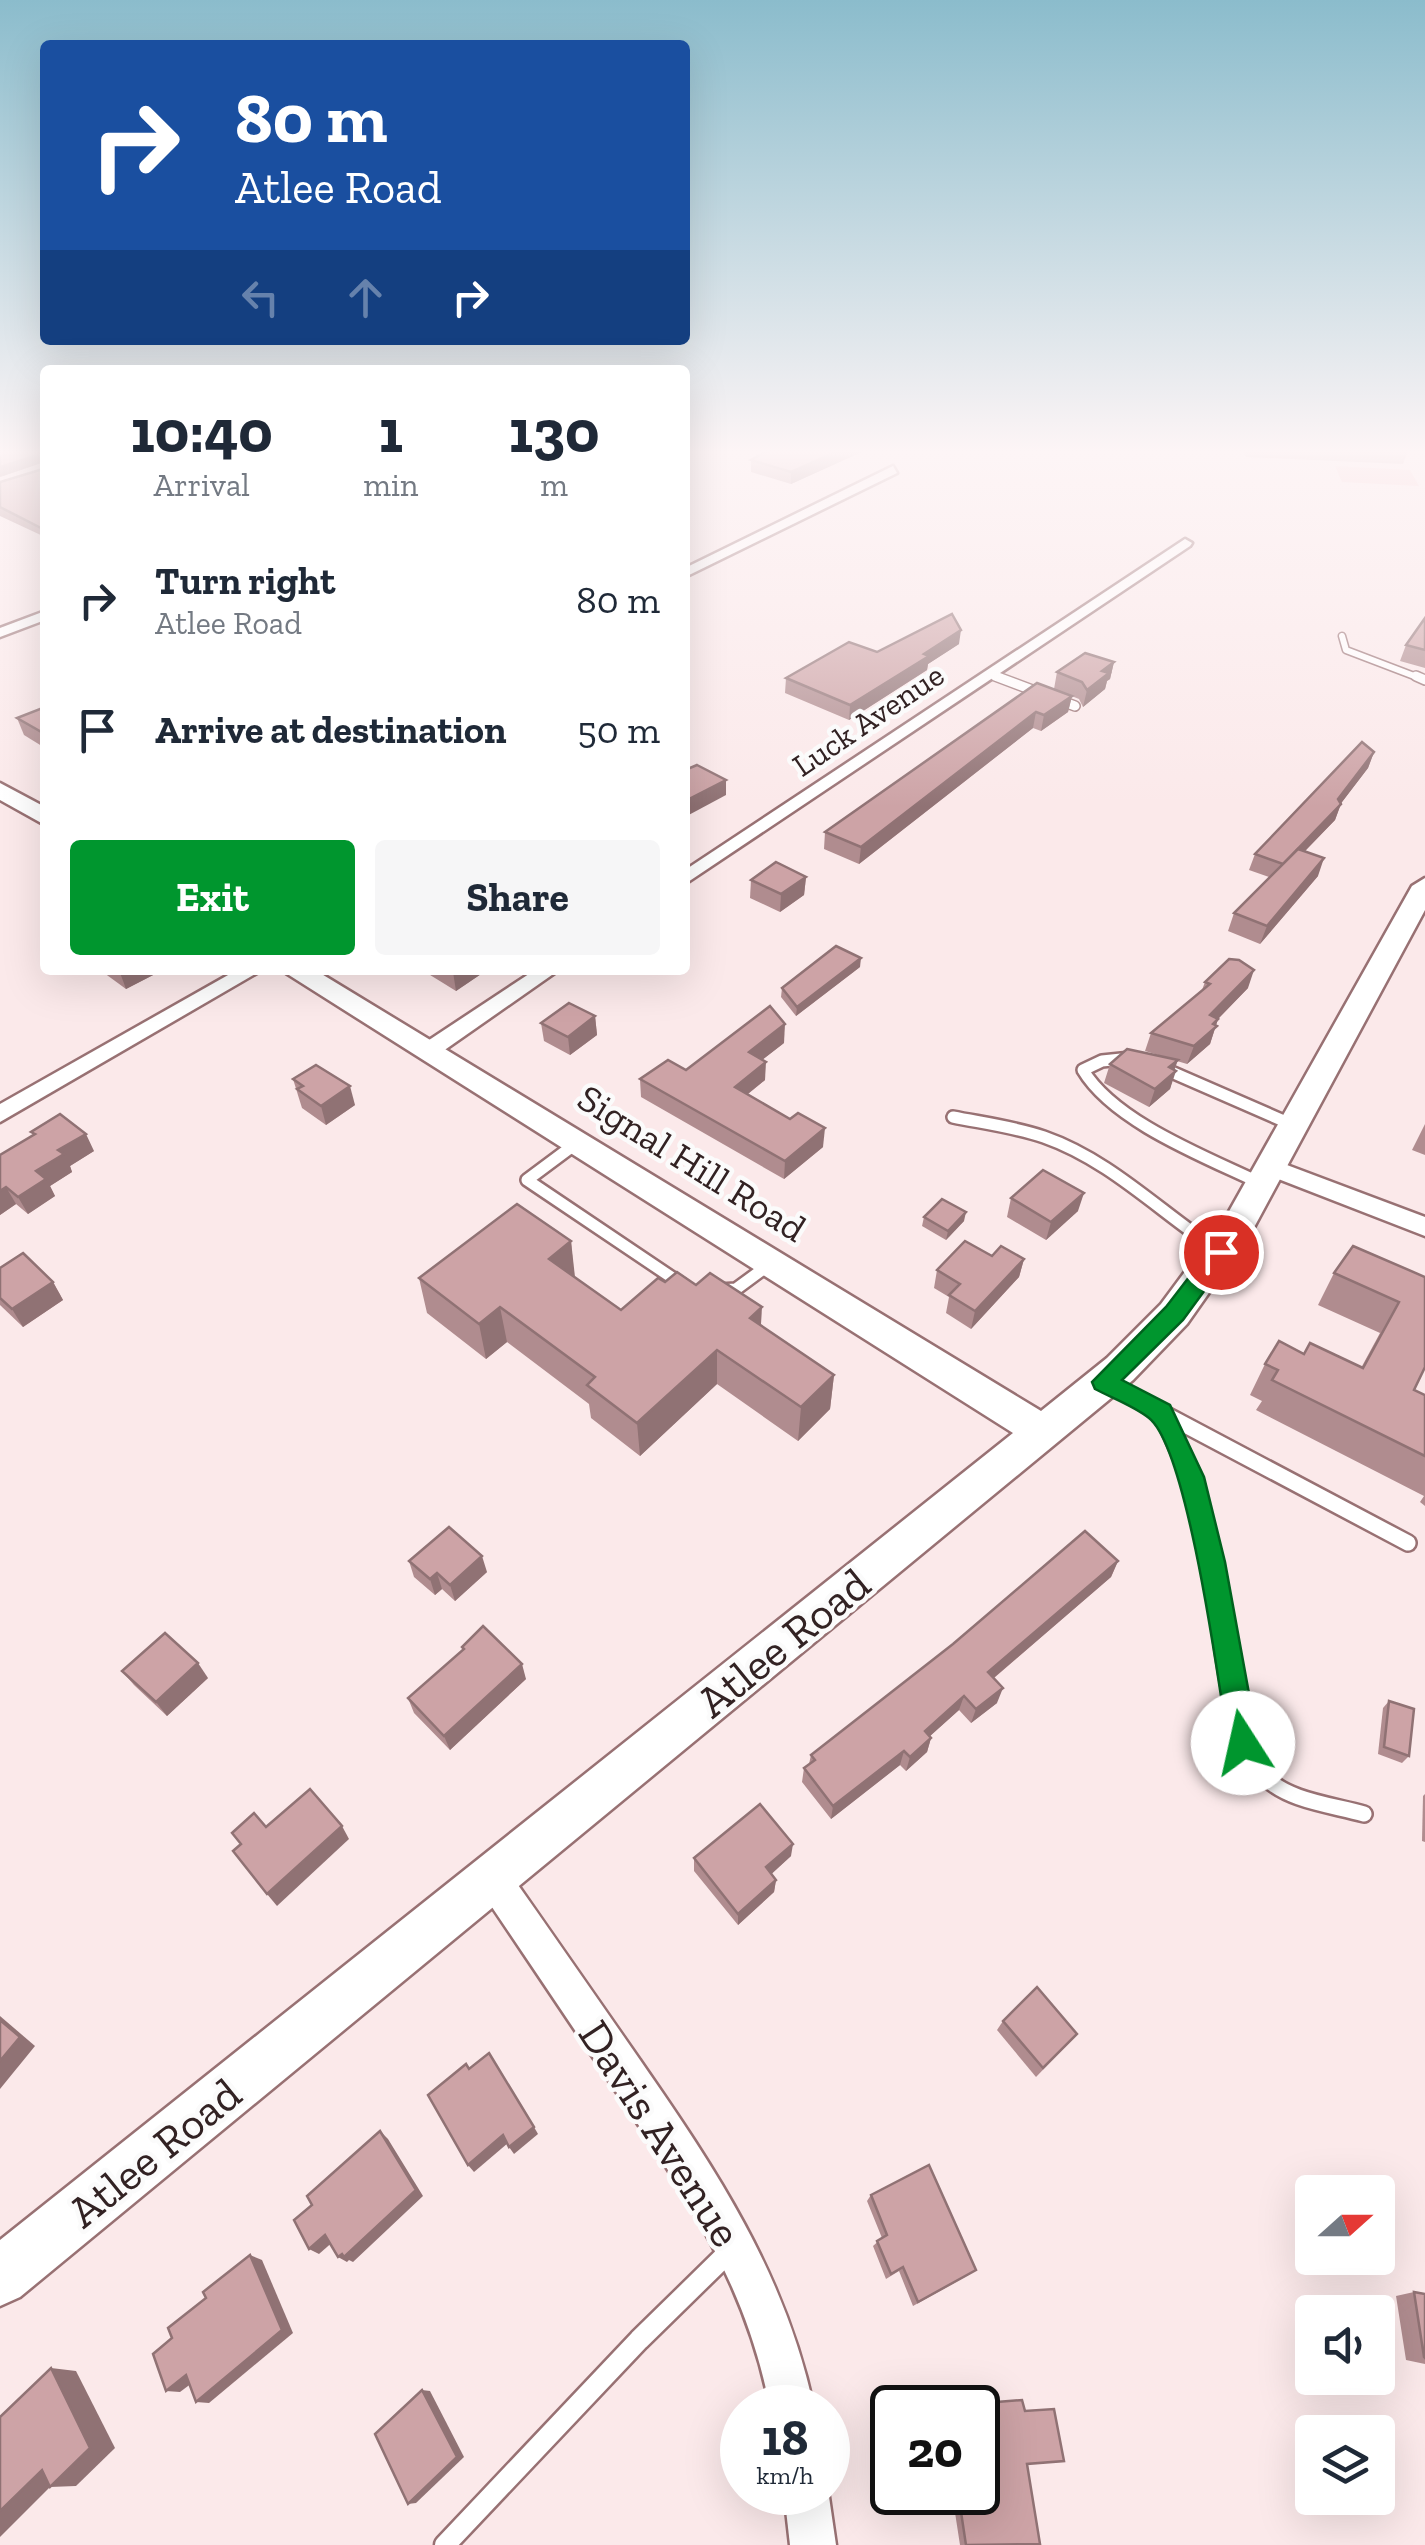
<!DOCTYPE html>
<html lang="en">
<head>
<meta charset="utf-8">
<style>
	:root { --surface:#fff; --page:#f6f6f7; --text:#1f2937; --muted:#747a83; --accent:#00962e }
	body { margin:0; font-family:"Zilla Slab",serif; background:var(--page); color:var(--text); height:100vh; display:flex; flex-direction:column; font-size:38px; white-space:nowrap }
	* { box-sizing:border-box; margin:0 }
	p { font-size:32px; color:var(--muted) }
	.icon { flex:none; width:55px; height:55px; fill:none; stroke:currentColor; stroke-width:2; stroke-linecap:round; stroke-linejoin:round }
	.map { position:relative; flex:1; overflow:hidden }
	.side { position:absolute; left:40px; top:365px; width:650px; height:610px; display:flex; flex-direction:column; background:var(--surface); border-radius:10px; box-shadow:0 10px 40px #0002 }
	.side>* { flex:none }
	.banner { position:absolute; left:40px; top:40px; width:650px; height:305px; border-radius:10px; box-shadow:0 10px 40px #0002; background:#1a4fa0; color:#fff; overflow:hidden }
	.needle { width:65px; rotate:69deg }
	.fabs { position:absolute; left:1295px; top:2175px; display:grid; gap:20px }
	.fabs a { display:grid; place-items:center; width:100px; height:100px; border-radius:10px; background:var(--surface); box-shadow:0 10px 40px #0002; font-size:50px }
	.speed { position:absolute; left:720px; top:2385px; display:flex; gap:20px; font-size:50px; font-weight:700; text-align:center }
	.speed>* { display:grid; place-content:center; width:130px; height:130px; border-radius:50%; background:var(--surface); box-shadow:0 10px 40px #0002; line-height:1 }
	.speed small { font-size:25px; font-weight:400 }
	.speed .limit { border:5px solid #111; border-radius:15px; background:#fff; color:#111 }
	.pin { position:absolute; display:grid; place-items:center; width:85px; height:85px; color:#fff; margin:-42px; border:5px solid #fff; border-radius:50%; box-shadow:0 2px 10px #0007 }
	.me { position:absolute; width:110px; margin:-55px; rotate:350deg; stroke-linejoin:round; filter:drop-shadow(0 0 8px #0008) }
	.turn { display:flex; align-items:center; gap:35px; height:210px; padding:0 30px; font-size:45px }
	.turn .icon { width:130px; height:130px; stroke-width:2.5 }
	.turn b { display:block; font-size:70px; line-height:85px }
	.lanes { display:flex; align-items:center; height:95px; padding:0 30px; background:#0003; justify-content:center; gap:50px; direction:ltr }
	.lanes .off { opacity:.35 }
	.eta { display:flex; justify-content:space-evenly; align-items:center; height:170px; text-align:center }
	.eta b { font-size:60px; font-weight:700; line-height:70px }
	.primary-button { display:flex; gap:20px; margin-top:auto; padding:20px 30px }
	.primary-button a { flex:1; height:115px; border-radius:10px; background:var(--accent); color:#fff; font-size:40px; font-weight:700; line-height:115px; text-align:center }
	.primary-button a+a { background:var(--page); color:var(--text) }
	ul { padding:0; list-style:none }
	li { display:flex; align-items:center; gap:30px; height:130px; padding:0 30px }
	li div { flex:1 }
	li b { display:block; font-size:38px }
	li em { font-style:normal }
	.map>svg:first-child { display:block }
	.green { fill:#f5c1c5 }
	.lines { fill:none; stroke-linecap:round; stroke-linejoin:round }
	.lane-far4-casing { stroke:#987173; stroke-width:9 }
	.lane-far3-casing { stroke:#987173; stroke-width:12 }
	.lane-far2-casing { stroke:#987173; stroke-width:16 }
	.lane-far1-casing { stroke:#987173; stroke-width:20 }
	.lane-casing { stroke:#987173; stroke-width:25 }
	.street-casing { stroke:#987173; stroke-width:5 }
	.secondary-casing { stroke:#987173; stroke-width:5 }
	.lane-far4 { stroke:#fff; stroke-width:6 }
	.lane-far3 { stroke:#fff; stroke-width:9 }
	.lane-far2 { stroke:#fff; stroke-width:11 }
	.lane-far1 { stroke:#fff; stroke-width:15 }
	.lane { stroke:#fff; stroke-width:20 }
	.street { fill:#fff; fill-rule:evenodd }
	.secondary { fill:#fff; fill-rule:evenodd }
	.wall { fill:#b08c8f }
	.shaded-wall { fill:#907274 }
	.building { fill:#cda3a6; stroke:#907274; stroke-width:2.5 }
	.route { fill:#00962e; stroke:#00621e; stroke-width:2.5 }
	.labels { text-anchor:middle; stroke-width:9; stroke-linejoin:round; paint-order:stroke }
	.far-street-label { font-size:32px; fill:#322223; stroke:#fbfbfb }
	.street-label { font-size:38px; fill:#322223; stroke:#fbfbfb }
	.near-street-label { font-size:45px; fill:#322223; stroke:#fbfbfb }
</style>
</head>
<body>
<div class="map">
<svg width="1425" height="2545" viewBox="0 0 1425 2545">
	<rect width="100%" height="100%" fill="#fbe9ea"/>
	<path class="green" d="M1335 466 1410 470 1419 486 1342 482Z"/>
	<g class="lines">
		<defs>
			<g id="lane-far4">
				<path d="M1342 636 1346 650 1422 679"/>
				<path d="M989 674 1002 679"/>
			</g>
			<g id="lane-far3">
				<path d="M995 676 1075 706"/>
				<path d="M1416 676 1425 680"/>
			</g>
			<g id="lane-far2">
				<path d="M1131 1058 1102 1061 1083 1070C1114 1122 1206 1157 1260 1183"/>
				<path d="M1160 1067 1293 1125"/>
				<path d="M953 1117C983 1123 1015 1127 1044 1137 1110 1160 1160 1212 1218 1250"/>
				<path d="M578 1142 527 1180 683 1285"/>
				<path d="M718 1290 736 1289 770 1264"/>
			</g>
			<g id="lane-far1">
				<path d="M1106 1383 1408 1543"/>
				<path d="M1161 1412C1179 1451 1197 1491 1206 1534 1220 1595 1222 1733 1265 1777 1288 1801 1333 1805 1364 1814"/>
			</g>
			<path id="lane" d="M445 2545 639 2340 732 2249"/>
			<g id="street">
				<path d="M893 466 897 473 685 577V568Z"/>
				<path d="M1185 539 1192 543 1190 546 685 884V870Z"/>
				<path d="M45 611V620L0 637V628Z"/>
				<path d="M237 970H262L0 1122V1104Z"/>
				<path d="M535 970H559L436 1056H420L417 1051 420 1046Z"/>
				<path d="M1271 1159 1425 1217V1236L1263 1173 1259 1167 1263 1161Z"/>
				<path d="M492 1860 504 1865C550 1930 595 1995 640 2060 717 2171 785 2273 814 2408H770C746 2282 683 2191 613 2087 569 2021 524 1955 480 1889L475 1877 480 1865Z"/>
				<path d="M828 2490 836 2545H790L784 2492Z"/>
			</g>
			<g id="secondary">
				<path d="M0 783 45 807V825L0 800Z"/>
				<path d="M1425 878V910L1251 1233 1187 1324 1133 1380 20 2297 0 2306V2240L1013 1433 281 970H315L1041 1411 1107 1358 1161 1304 1227 1215 1412 886Z"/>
			</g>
		</defs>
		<use href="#lane-far4" class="lane-far4-casing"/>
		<use href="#lane-far3" class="lane-far3-casing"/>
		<use href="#lane-far2" class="lane-far2-casing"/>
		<use href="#lane-far1" class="lane-far1-casing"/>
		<use href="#lane" class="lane-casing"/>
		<use href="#street" class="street-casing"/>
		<use href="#secondary" class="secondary-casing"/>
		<use href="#lane-far4" class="lane-far4"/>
		<use href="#lane-far3" class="lane-far3"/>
		<use href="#lane-far2" class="lane-far2"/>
		<use href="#lane-far1" class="lane-far1"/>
		<use href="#lane" class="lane"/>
		<use href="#street" class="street"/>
		<use href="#secondary" class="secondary"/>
	</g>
	<g class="wall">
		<path d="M45 450V537L0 516V482L43 469 44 462 0 477Z"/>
		<path d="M769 450H866L791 484 751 472V460Z"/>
		<path d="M1243 450H1408L1403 464 1246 457Z"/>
		<path d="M1425 618V668L1400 661 1406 645Z"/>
		<path d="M959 644 928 664 927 670 849 720 785 693 786 678 877 652Z"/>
		<path d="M1114 662 1110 679 1107 681 1105 689 1083 707 1079 699 1054 689 1057 672Z"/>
		<path d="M1037 683 1072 696 1068 712 1041 731 1033 728 859 864 824 849 825 832Z"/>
		<path d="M45 707V748L24 735 17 718Z"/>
		<path d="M1374 752 1368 768 1341 803 1335 820 1305 851 1318 876 1260 944 1228 931 1234 913 1269 877 1249 870 1255 854Z"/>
		<path d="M806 877 804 895 780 912 750 898 751 880Z"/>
		<path d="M860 967 796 1016 781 997 782 988Z"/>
		<path d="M100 970H156L157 973 126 989Z"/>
		<path d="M422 970H487L456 991Z"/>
		<path d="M1205 982 1248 988 1218 1019 1210 1044 1187 1064 1177 1061 1170 1089 1149 1107 1104 1083 1110 1064 1165 1057 1145 1051 1151 1033 1202 990Z"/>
		<path d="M595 1016 597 1035 570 1055 544 1041 541 1023Z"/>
		<path d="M784 1043 762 1060 765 1080 748 1094 823 1147 784 1179 641 1097 640 1079 686 1070Z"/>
		<path d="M293 1079 355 1105 326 1125 302 1108Z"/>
		<path d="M1425 1124V1155L1412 1150Z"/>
		<path d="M31 1132 94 1151 70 1166 72 1172 50 1186 55 1196 28 1214 16 1204 0 1215V1155L33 1135Z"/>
		<path d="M1011 1198 1078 1211 1046 1240 1007 1217Z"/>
		<path d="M924 1217 964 1221 946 1240 922 1226Z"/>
		<path d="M571 1241 574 1277 621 1310 665 1282 761 1326 834 1375 830 1409 798 1441 717 1384 640 1456 591 1418 589 1404 507 1342 486 1359 427 1313 419 1278Z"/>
		<path d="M992 1256 1024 1259 1019 1277 971 1329 946 1313 949 1297 934 1288 937 1270Z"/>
		<path d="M0 1268 53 1282 63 1300 23 1327 0 1305Z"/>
		<path d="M1334 1273 1425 1277 1414 1390 1425 1395V1506L1420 1502 1424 1496 1256 1410 1262 1401 1250 1395 1265 1364 1304 1354 1361 1368 1380 1333 1318 1305Z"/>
		<path d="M409 1561 487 1572 455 1601 442 1589 435 1595 414 1577Z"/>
		<path d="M1118 1561 1111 1577 994 1678 997 1703 971 1723 959 1710 930 1736 931 1738 927 1752 906 1771 900 1765 831 1819 802 1782 804 1768 809 1764 811 1755Z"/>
		<path d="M462 1647 526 1679 450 1750 414 1713 408 1698 463 1650Z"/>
		<path d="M122 1671 208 1678 167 1716 134 1685Z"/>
		<path d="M1389 1701 1409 1756 1402 1763 1378 1754 1383 1708Z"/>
		<path d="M1425 1794V1842L1422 1841 1423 1796Z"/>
		<path d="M791 1856 771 1874 776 1880 774 1892 738 1925 694 1871V1858Z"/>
		<path d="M1003 2021 1069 2043 1036 2077 997 2030Z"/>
		<path d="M871 2195 970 2274 913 2306 899 2271 886 2279 873 2246 882 2238 867 2201Z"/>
		<path d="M1414 2292 1425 2294V2364L1406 2360 1396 2296Z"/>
		<path d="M1022 2400 1025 2411 1054 2409 1064 2461 1027 2464 1040 2544 960 2545 952 2493 938 2492H978V2408L942 2407Z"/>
	</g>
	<g class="shaded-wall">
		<path d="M840 450H866L791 484V472Z"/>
		<path d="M41 454 44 462 0 477V467Z"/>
		<path d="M961 630 959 644 928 664 927 670 849 720 850 705Z"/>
		<path d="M1114 662 1110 679 1107 681 1105 689 1083 707 1087 690 1102 671Z"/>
		<path d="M1072 696 1068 712 1041 731 1044 715Z"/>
		<path d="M1036 712 1033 728 859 864 861 847Z"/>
		<path d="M1374 752 1368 768 1336 810 1341 804 1335 820 1277 880 1283 864 1338 799Z"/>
		<path d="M726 780V795L685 817V801Z"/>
		<path d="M1324 858 1318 876 1260 944 1267 926Z"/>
		<path d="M806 877 804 895 780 912 781 894Z"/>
		<path d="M861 958 860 967 796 1016 797 1007Z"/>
		<path d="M119 970H156L157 973 126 989Z"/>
		<path d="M456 970H487L456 991 453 972Z"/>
		<path d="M1254 970 1248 988 1216 1021 1218 1019 1210 1044 1187 1064 1194 1046 1210 1015Z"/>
		<path d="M595 1016 597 1035 570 1055 568 1037Z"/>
		<path d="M785 1024 784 1043 748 1071 749 1052Z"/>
		<path d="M1178 1060 1173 1073 1176 1071 1170 1089 1149 1107 1155 1089 1169 1067Z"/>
		<path d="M766 1062 765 1080 734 1105 735 1087Z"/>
		<path d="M350 1086 355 1105 326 1125 321 1106Z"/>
		<path d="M825 1128 823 1147 784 1179 785 1161Z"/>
		<path d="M86 1134 94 1151 70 1166 72 1172 50 1186 55 1196 28 1214 18 1197 36 1171 58 1150Z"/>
		<path d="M6 1187 16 1204 0 1215V1191Z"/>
		<path d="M1084 1193 1078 1211 1046 1240 1051 1222Z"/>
		<path d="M966 1212 964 1221 946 1240 948 1231Z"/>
		<path d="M571 1241 575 1277 553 1294 549 1259Z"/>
		<path d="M1024 1259 1019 1277 971 1329 975 1311Z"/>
		<path d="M53 1282 63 1300 23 1327 12 1309Z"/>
		<path d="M500 1307 507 1342 486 1359 479 1324Z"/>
		<path d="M762 1307 760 1342 750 1318Z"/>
		<path d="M717 1350V1384L640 1456 637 1423Z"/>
		<path d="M834 1375 830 1409 798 1441 801 1407Z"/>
		<path d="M482 1556 487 1572 455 1601 450 1585Z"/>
		<path d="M1118 1561 1111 1577 983 1687 988 1672Z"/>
		<path d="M437 1573 442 1589 435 1595 430 1579Z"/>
		<path d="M198 1663 208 1678 167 1716 156 1702Z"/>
		<path d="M522 1664 526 1679 450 1750 444 1736Z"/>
		<path d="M1003 1688 997 1703 971 1723 976 1709Z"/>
		<path d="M964 1696 959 1710 920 1745 925 1731Z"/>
		<path d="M931 1738 927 1752 906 1771 910 1757Z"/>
		<path d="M904 1751 900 1765 831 1819 833 1806Z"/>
		<path d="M342 1826 349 1839 277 1906 267 1894Z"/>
		<path d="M793 1844 791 1856 765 1880 766 1867Z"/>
		<path d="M776 1880 774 1892 738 1925V1914Z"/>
		<path d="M0 2016 35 2046 0 2089Z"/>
		<path d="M534 2127 538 2134 514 2154 509 2147Z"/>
		<path d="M380 2131 388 2139 423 2196 353 2262 349 2260 347 2262 338 2257Z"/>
		<path d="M503 2135 508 2143 474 2172 468 2165Z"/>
		<path d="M325 2235 335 2240 319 2254 309 2249Z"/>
		<path d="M250 2255 262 2260 293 2333 209 2403 196 2402Z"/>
		<path d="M51 2368 76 2371 115 2448 76 2486 50 2487Z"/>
		<path d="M186 2375 200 2377 180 2392 166 2391Z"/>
		<path d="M422 2390 430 2391 464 2457 416 2503 408 2504Z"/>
		<path d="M68 2469 0 2537V2511L42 2470Z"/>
	</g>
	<g class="building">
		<path d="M0 450H45V457L41 454 0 467Z"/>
		<path d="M769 450H840L791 472 751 460Z"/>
		<path d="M45 461V530L0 507V482L43 469Z"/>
		<path d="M952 614 961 630 924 654 929 656 850 705 786 678 849 642 877 652Z"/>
		<path d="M1425 618V650L1406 645Z"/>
		<path d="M1085 653 1114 662 1102 671 1109 673 1087 690 1082 682 1057 672Z"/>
		<path d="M1037 683 1072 696 1044 715 1036 712 861 847 825 832Z"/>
		<path d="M45 707V734L17 718Z"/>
		<path d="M1362 742 1374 752 1338 799 1341 804 1283 864 1255 854Z"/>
		<path d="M697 765 726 780 685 801V770Z"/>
		<path d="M1298 849 1324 858 1267 926 1234 913Z"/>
		<path d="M776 862 806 877 781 894 751 880Z"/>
		<path d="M836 946 861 958 797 1007 782 988Z"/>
		<path d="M1229 959 1239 960 1254 970 1210 1015 1218 1019 1213 1024 1217 1026 1194 1046 1151 1033 1210 984 1205 982Z"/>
		<path d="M569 1003 595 1016 568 1037 541 1023Z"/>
		<path d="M770 1006 785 1024 749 1052 766 1062 735 1087 790 1119 798 1113 825 1128 785 1161 640 1079 668 1060 686 1070Z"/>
		<path d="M1127 1049 1178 1060 1169 1067 1176 1071 1155 1089 1110 1064Z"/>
		<path d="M316 1065 350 1086 321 1106 297 1089 303 1086 293 1079Z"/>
		<path d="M60 1114 86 1134 58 1150 64 1154 36 1171 46 1179 18 1197 6 1187 0 1191V1155L35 1134 31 1132Z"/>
		<path d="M1043 1170 1084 1193 1051 1222 1011 1198Z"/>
		<path d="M942 1199 966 1212 948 1231 924 1217Z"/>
		<path d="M517 1204 571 1241 549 1259 621 1310 658 1278 665 1282 677 1272 696 1285 710 1273 762 1307 750 1318 834 1375 801 1407 717 1350 637 1423 587 1385 595 1377 500 1307 479 1324 419 1278Z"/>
		<path d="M965 1241 992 1256 1001 1246 1024 1259 975 1311 949 1295 960 1284 937 1270Z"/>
		<path d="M1353 1246 1425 1277V1367L1414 1390 1425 1395V1456L1272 1380 1278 1370 1265 1364 1279 1341 1304 1354 1310 1343 1363 1368 1399 1302 1334 1273Z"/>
		<path d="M23 1253 53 1282 12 1309 0 1298V1268Z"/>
		<path d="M449 1527 482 1556 450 1585 437 1573 430 1579 409 1561Z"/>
		<path d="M1085 1531 1118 1561 988 1672 1003 1688 976 1709 964 1696 925 1731 931 1738 910 1757 904 1751 833 1806 804 1768 815 1760 811 1755 953 1644Z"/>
		<path d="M483 1626 522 1664 444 1736 408 1698 464 1649 462 1647Z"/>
		<path d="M165 1633 198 1663 156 1702 122 1671Z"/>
		<path d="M1389 1701 1414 1709 1409 1756 1384 1747Z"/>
		<path d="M310 1789 342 1826 267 1894 233 1851 241 1844 232 1833 254 1813 266 1827Z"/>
		<path d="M760 1804 793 1844 766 1867 776 1880 738 1914 694 1858Z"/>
		<path d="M1037 1987 1077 2034 1043 2068 1003 2021Z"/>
		<path d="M0 2020 20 2037 0 2061Z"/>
		<path d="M489 2053 534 2127 509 2147 503 2135 468 2165 428 2095 466 2064 469 2069Z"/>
		<path d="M380 2131 416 2190 344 2257 342 2254 338 2257 325 2235 309 2249 294 2220 312 2205 307 2196Z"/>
		<path d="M929 2165 976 2270 918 2302 903 2267 891 2274 877 2241 887 2235 871 2195Z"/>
		<path d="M250 2255 282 2330 196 2402 186 2375 166 2391 153 2354 172 2338 168 2328 206 2298 203 2292Z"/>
		<path d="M1414 2292 1425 2294V2358L1424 2357Z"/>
		<path d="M51 2368 90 2448 50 2487 42 2470 0 2511V2417Z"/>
		<path d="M422 2390 457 2457 408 2504 375 2434Z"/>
		<path d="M1022 2400 1025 2411 1054 2409 1064 2461 1027 2464 1040 2544 966 2545 958 2492H978V2408H948V2406Z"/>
	</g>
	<linearGradient id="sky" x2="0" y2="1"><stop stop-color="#8bbccc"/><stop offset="0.56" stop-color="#fdf5f6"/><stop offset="1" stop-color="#fdf5f6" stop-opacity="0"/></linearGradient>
	<rect width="1425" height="807" fill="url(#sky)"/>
	<path class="route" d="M1221 1243 1232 1252 1229 1257 1183 1320 1122 1380 1170 1405 1204 1477 1225 1562 1258 1743 1253 1753 1243 1757 1233 1753 1228 1743C1219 1685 1188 1449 1149 1418 1134 1406 1112 1398 1095 1389L1092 1382 1166 1307 1213 1246Z"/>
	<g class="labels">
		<g class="far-street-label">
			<text transform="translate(868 720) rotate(-34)" y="11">Luck Avenue</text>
		</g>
		<g class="street-label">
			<text transform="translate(692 1163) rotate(32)" y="13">Signal Hill Road</text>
		</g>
		<g class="near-street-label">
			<text transform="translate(783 1642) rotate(-39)" y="16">Atlee Road</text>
			<text transform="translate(661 2133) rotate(57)" y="16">Davis Avenue</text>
			<text transform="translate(154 2152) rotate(-39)" y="16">Atlee Road</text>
		</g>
	</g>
</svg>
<div class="fabs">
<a><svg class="needle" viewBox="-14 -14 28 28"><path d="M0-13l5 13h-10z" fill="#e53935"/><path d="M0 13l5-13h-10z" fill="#747a83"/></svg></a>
<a><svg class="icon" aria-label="sound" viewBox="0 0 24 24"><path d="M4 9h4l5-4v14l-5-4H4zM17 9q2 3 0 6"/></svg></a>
<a><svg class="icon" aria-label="layers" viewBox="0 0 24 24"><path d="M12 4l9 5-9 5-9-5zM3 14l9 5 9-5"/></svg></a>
</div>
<div class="speed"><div>18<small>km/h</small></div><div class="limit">20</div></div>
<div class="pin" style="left:1221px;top:1252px;background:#d93025"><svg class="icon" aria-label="arrive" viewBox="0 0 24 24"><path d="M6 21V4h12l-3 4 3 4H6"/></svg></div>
<svg class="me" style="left:1243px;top:1743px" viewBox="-20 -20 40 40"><circle r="19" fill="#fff"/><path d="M0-13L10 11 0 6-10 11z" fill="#00962e"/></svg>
<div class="banner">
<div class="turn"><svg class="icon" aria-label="right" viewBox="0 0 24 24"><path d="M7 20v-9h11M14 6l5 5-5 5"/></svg><div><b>80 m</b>Atlee Road</div></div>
<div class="lanes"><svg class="icon off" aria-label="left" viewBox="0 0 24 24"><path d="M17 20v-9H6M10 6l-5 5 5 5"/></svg><svg class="icon off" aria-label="ahead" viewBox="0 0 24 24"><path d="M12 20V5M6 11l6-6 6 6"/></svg><svg class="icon" aria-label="right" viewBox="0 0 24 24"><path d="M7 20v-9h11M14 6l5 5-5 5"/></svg></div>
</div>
<section class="side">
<div class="eta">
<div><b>10:40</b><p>Arrival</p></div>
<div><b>1</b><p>min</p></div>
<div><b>130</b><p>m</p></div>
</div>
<ul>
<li><svg class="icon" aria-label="right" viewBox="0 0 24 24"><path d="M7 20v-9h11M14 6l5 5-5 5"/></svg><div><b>Turn right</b><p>Atlee Road</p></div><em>80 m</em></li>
<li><svg class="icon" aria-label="arrive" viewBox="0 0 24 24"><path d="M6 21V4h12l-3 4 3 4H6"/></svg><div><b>Arrive at destination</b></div><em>50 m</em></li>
</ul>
<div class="primary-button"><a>Exit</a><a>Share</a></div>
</section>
</div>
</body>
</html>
